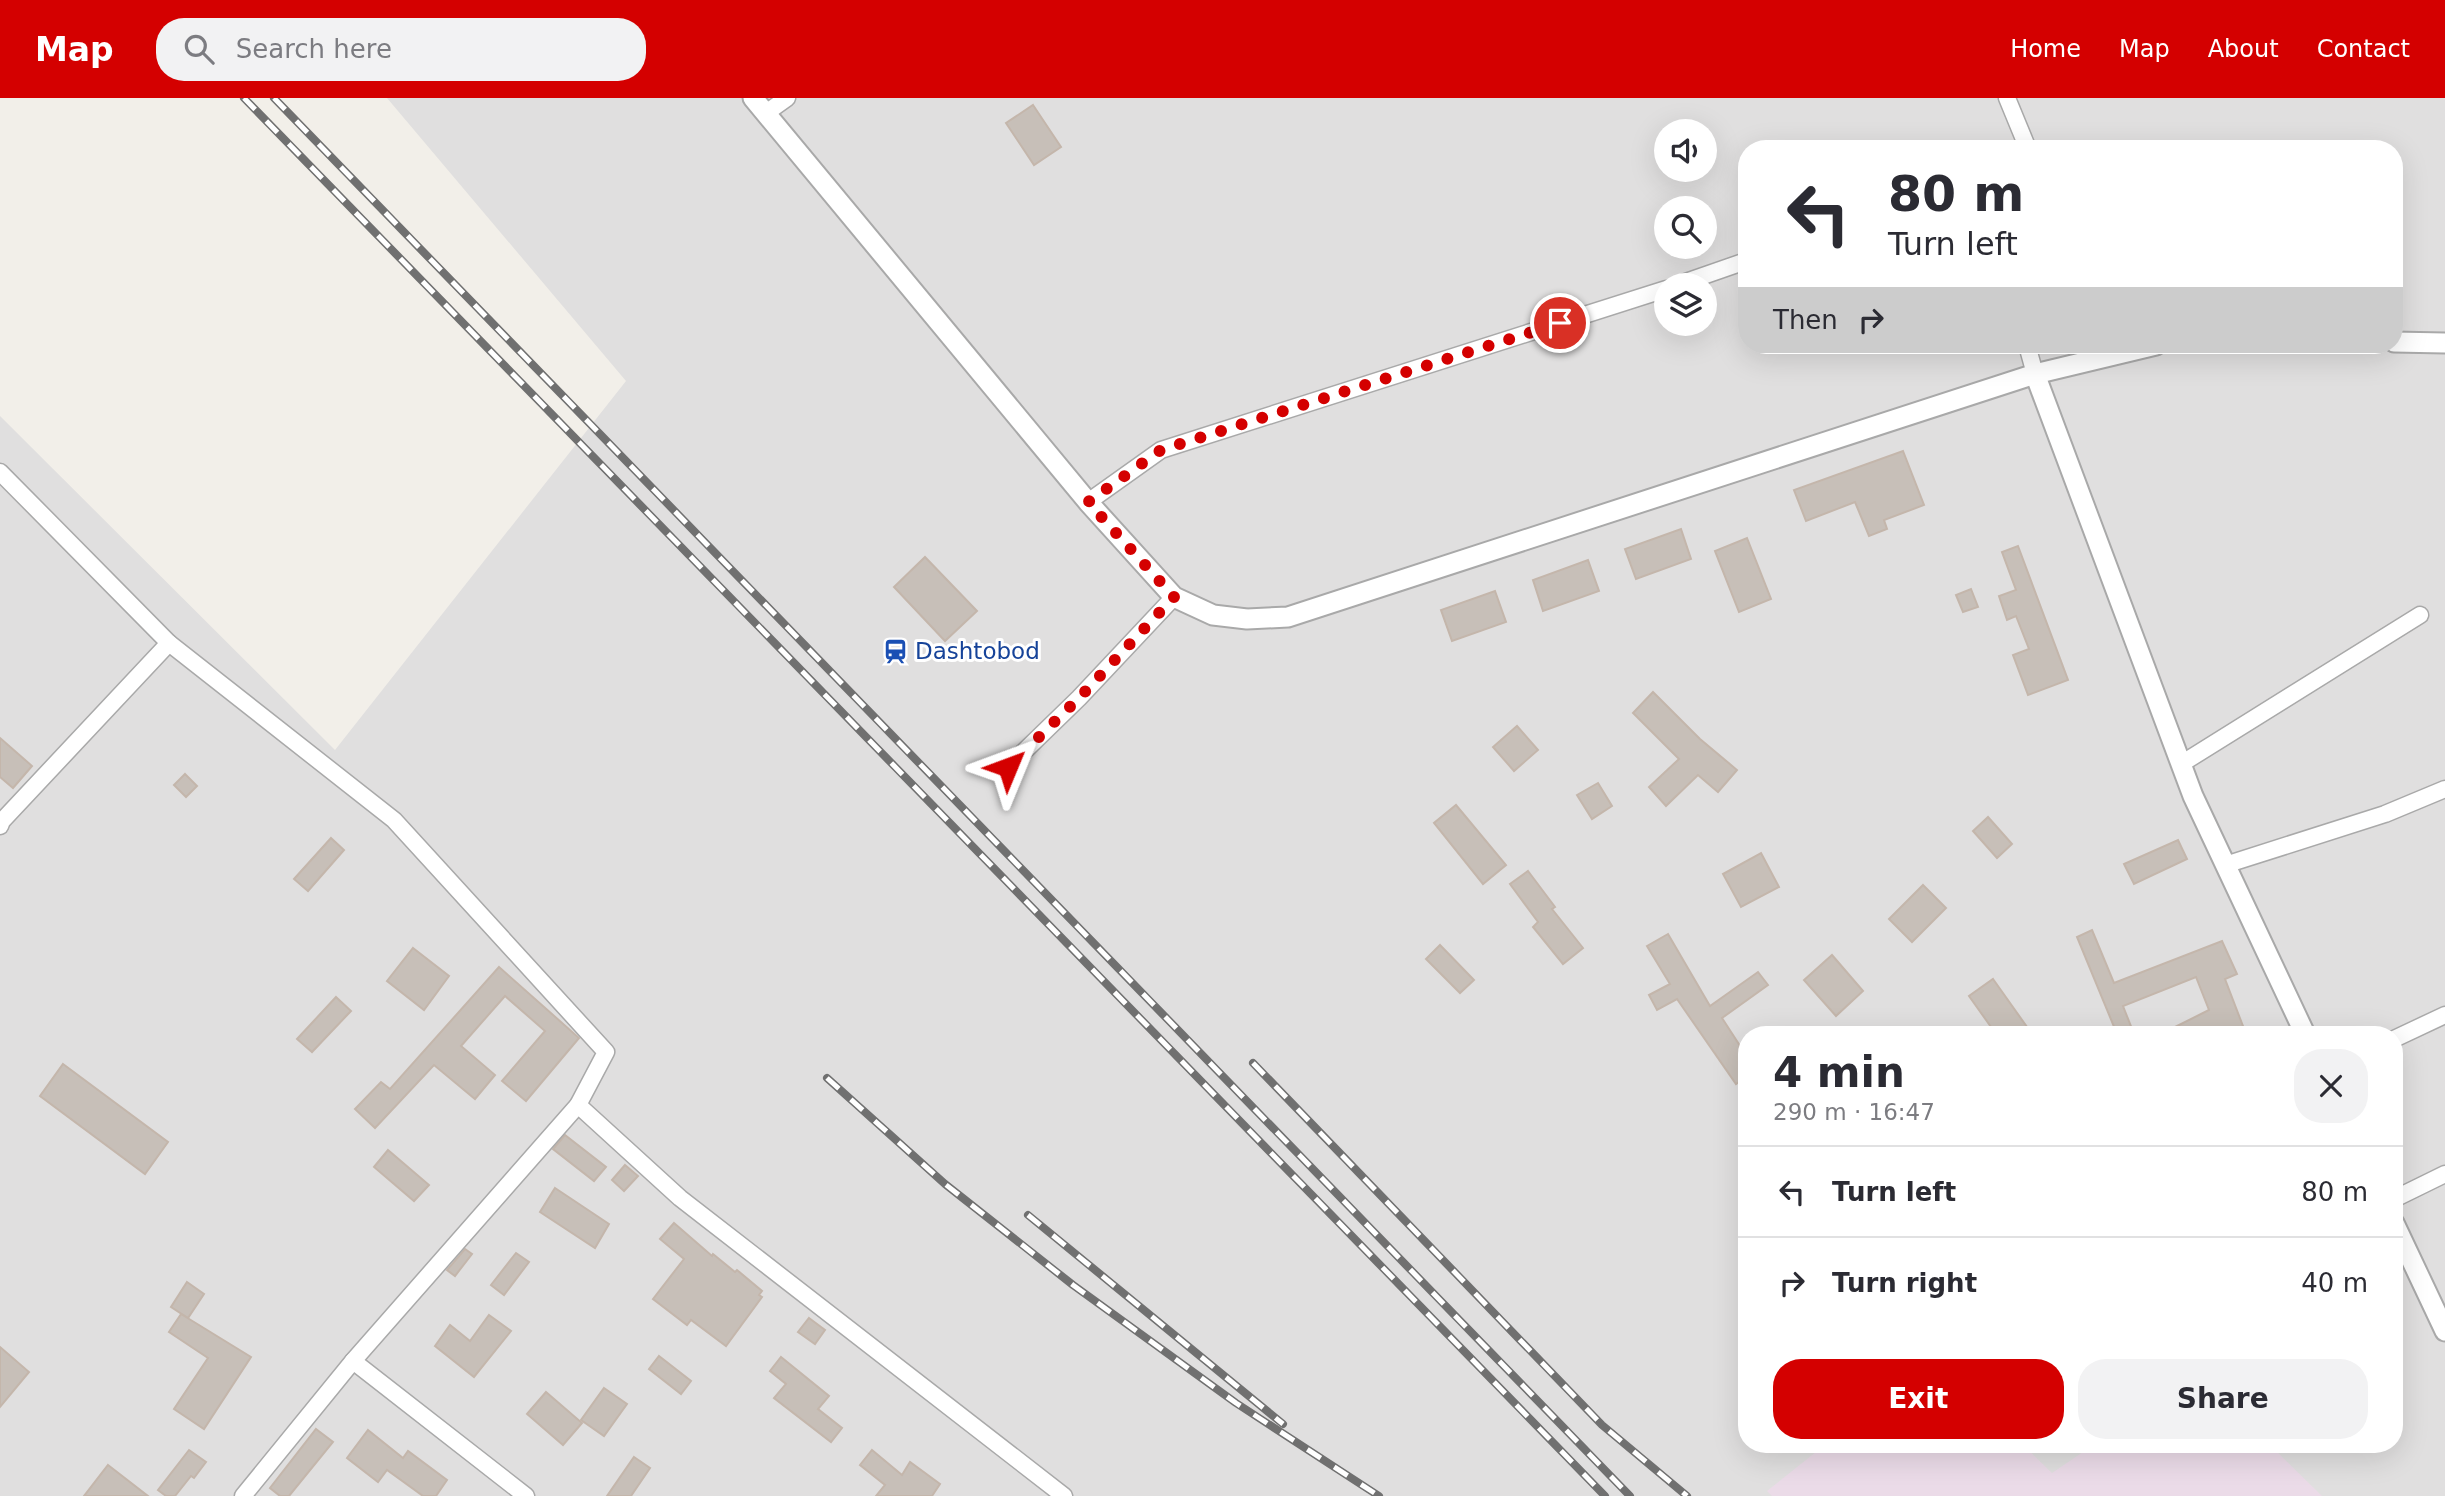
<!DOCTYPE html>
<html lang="en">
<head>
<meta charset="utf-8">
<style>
	:root { --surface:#fff; --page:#f2f2f3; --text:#2b2b33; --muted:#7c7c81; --line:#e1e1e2; --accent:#d40000 }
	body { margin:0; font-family:"DejaVu Sans",sans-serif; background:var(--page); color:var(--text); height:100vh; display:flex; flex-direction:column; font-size:26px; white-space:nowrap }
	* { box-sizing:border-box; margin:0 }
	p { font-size:23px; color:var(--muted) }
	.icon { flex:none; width:38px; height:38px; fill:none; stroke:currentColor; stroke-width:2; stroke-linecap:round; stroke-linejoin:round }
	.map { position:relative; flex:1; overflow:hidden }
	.side { position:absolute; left:1738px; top:928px; width:665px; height:427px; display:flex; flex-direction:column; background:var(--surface); border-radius:28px; box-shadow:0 7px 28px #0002 }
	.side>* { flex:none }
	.top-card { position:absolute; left:1738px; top:42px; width:665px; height:214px; border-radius:28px; box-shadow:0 7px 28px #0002; background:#fff; color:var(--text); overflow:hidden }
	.buttons { position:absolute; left:1654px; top:21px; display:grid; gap:14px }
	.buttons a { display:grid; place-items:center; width:63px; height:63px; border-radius:50%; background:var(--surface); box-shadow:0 7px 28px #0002; font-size:35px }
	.pin { position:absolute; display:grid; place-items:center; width:60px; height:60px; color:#fff; margin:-30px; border:4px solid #fff; border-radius:50%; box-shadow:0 2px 7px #0007 }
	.me { position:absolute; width:77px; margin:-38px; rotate:46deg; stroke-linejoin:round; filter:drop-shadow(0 0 5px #0008) }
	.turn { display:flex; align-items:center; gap:24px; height:147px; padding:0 35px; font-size:32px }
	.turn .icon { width:91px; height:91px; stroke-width:2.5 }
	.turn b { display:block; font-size:49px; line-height:60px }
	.then { display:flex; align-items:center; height:66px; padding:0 35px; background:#0003; gap:14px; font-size:26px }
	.round { display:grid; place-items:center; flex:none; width:74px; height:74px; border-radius:28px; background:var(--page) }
	.summary { display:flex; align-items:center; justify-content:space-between; height:119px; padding:0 35px }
	h1 { font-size:42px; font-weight:600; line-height:52px }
	.cta { display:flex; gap:14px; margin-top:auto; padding:14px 35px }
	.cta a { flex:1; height:80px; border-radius:28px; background:var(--accent); color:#fff; font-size:28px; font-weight:600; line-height:80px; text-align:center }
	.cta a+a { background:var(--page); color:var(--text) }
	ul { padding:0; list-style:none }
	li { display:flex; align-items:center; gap:21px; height:91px; padding:0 35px; border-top:2px solid var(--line) }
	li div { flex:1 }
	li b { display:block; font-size:26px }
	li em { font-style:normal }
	header { display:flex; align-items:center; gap:42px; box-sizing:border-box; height:98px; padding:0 35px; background:var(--accent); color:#fff }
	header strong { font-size:33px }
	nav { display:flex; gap:38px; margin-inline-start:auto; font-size:24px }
	.search { width:490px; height:63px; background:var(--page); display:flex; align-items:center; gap:18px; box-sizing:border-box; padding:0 24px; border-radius:28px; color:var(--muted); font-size:26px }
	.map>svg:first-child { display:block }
	.residential { fill:#e0dfdf; fill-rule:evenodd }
	.industrial { fill:#ebdbe8 }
	.building { fill:#c7bfb8; stroke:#c4b6ab; stroke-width:2 }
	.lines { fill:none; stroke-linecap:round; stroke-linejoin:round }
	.minor-casing { stroke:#a9a9a9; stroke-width:19 }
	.tertiary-casing { stroke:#a9a9a9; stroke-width:23 }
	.minor { stroke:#fff; stroke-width:16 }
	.tertiary { stroke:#fff; stroke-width:19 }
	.rail-casing { stroke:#707070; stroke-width:8 }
	.rail { stroke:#fff; stroke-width:5; stroke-dasharray:16; stroke-linecap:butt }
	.route { stroke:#d40000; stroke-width:12; stroke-dasharray:0 21.6 }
	.labels { text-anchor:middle; stroke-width:6; stroke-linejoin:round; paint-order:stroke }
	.transit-label { font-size:23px; fill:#164399; stroke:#fff; text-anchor:start }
</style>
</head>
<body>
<header>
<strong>Map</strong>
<div class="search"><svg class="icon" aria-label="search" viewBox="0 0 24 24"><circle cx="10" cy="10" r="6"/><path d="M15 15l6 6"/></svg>Search here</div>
<nav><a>Home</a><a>Map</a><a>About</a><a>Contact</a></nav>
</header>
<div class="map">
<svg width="2445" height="1398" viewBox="0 0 2445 1398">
	<rect width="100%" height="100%" fill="#f2efe9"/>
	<path class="residential" d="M387 0H2445V1398H0V318L335 652 626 283ZM1666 33H1704V72H1666ZM1746 51H2394V247H1746ZM1666 110H1704V149H1666ZM1666 187H1704V226H1666ZM1746 936H2394V1346H1746Z"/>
	<path class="industrial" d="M1826 1346H2022L2052 1375 2095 1346H2269L2322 1398H1772L1767 1393Z"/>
	<g class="building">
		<path d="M1033 7 1061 49 1034 67 1006 25Z"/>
		<path d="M1903 353 1924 407 1884 422 1887 431 1869 438 1855 404 1806 423 1794 392Z"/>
		<path d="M1681 431 1691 461 1636 481 1625 451Z"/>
		<path d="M1747 440 1771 501 1739 514 1715 453Z"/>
		<path d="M2018 448 2068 582 2028 597 2013 557 2029 551 2016 518 2007 522 1999 498 2016 492 2002 454Z"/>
		<path d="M925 459 977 513 945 543 894 489Z"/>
		<path d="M1588 462 1599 493 1543 513 1533 482Z"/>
		<path d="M1971 491 1978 509 1963 514 1956 497Z"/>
		<path d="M1495 493 1506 524 1452 543 1441 512Z"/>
		<path d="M1653 594 1700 641 1737 672 1718 694 1698 677 1666 708 1649 689 1679 661 1633 615Z"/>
		<path d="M1517 628 1538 652 1514 673 1493 649Z"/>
		<path d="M0 640 32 668 13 690 0 679Z"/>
		<path d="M185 676 197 688 186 699 174 687Z"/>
		<path d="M1598 685 1612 708 1592 721 1577 697Z"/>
		<path d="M1456 707 1506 767 1483 786 1434 725Z"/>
		<path d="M1988 719 2012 746 1997 760 1973 733Z"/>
		<path d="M331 740 344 752 308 793 294 781Z"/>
		<path d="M2178 742 2187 761 2134 786 2124 766Z"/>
		<path d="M1761 755 1779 789 1741 809 1723 776Z"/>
		<path d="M1528 773 1555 809 1552 811 1583 850 1563 866 1533 829 1538 824 1510 786Z"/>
		<path d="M1923 787 1946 810 1912 844 1889 821Z"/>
		<path d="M2092 832 2114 885 2222 843 2237 876 2225 881 2246 936H2161L2209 912 2196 879 2123 908 2132 931 2117 936 2077 839Z"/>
		<path d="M1668 836 1710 908 1758 874 1768 887 1722 920 1746 957V979L1736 986 1677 901 1657 912 1649 897 1670 886 1647 848Z"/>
		<path d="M1440 847 1474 882 1460 895 1426 861Z"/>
		<path d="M413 850 449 878 424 912 387 883Z"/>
		<path d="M1832 857 1863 893 1836 918 1804 882Z"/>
		<path d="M499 869 579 940 526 1003 502 983 545 933 505 898 461 948 495 977 475 1001 434 967 375 1030 355 1011 381 984 390 991Z"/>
		<path d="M1993 881 2032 936H1996L1969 898Z"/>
		<path d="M336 899 351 913 312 954 297 941Z"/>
		<path d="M63 966 168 1044 145 1076 40 998Z"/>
		<path d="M565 1037 606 1069 594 1083 553 1051Z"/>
		<path d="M388 1052 429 1087 414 1103 374 1069Z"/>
		<path d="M625 1067 638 1078 624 1093 612 1082Z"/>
		<path d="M555 1090 609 1126 595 1150 540 1114Z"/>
		<path d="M674 1125 712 1158 713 1156 735 1174 737 1172 762 1193 759 1197 762 1199 726 1248 691 1222 687 1227 653 1201 684 1161 660 1141Z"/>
		<path d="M465 1151 472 1156 455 1178 447 1172Z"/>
		<path d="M516 1155 529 1164 504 1197 491 1187Z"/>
		<path d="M187 1184 204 1196 188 1220 171 1209Z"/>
		<path d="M181 1216 251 1259 204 1331 174 1311 208 1260 169 1234Z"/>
		<path d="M489 1217 511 1233 474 1279 435 1248 450 1227 470 1243Z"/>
		<path d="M809 1220 825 1232 815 1246 798 1234Z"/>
		<path d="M0 1249 29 1274 0 1309Z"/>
		<path d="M659 1258 691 1283 681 1296 649 1271Z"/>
		<path d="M781 1259 829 1298 818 1311 842 1330 831 1344 774 1300 786 1286 770 1273Z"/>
		<path d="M604 1290 627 1306 604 1338 581 1322Z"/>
		<path d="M546 1294 582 1325 563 1347 527 1316Z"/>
		<path d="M316 1331 333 1344 289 1398H280L270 1390Z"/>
		<path d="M368 1332 403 1360 408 1353 447 1382 436 1398H423L387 1372 378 1384 347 1360Z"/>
		<path d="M189 1352 206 1364 194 1380 191 1378 175 1398H166L158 1392Z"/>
		<path d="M872 1352 902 1377 910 1364 940 1386 932 1398H876L885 1387 860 1367Z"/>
		<path d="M634 1359 650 1370 631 1398H607Z"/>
		<path d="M108 1367 148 1398H84Z"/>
	</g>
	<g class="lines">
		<defs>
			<g id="minor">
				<path d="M2007 0 2028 51"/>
				<path d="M766 15 787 0"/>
				<path d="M1677 187 1746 163"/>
				<path d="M2027 247 2035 276"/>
				<path d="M0 374 169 545 2 723 0 728"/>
				<path d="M1088 404 1161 352 1666 191"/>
				<path d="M169 545 394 722 606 954 578 1007 353 1263 243 1398"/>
				<path d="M2181 666 2420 517"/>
				<path d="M1008 669 1079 600 1174 499"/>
				<path d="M2225 767 2385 716 2445 691"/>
				<path d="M2394 941 2445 917"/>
				<path d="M578 1007 680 1100 1064 1398"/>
				<path d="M2394 1101 2445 1076"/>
				<path d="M353 1263 526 1398"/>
			</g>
			<g id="tertiary">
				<path d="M753 0 1088 404 1174 499 1213 517 1247 521 1288 519 2035 276 2156 247"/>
				<path d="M2394 244 2445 245"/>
				<path d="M2035 276 2193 698 2305 936"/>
				<path d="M2394 1125 2445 1233"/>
			</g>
		</defs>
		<use href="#minor" class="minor-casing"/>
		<use href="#tertiary" class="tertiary-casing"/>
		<use href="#minor" class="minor"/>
		<use href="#tertiary" class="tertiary"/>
		<defs>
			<g id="rail">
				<path d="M244 0 1605 1398"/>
				<path d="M274 0 1630 1398"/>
				<path d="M1253 965 1602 1327 1687 1398"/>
				<path d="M827 980 945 1086 1073 1187 1236 1305 1379 1398"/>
				<path d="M1028 1117 1283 1326"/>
			</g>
		</defs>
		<use href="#rail" class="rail-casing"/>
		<use href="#rail" class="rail"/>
	</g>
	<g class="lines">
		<path class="route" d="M1008 669 1079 600 1174 499 1088 404 1161 352 1560 225"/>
	</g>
	<defs>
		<symbol id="station-bare" viewBox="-9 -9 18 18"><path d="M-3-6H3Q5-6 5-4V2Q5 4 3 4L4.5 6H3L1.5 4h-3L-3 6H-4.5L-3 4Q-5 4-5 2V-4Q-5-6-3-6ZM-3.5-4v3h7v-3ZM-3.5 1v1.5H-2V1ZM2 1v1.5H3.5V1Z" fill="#1a4fb4" stroke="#fff" stroke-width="2.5" paint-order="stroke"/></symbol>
	</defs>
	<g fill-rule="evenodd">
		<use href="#station-bare" x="878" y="536" width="35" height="35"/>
	</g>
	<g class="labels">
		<g class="transit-label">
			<text x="915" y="561">Dashtobod</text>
		</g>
	</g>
</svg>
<div class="buttons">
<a><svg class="icon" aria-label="sound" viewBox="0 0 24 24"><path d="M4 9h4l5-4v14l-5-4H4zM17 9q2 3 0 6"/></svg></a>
<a><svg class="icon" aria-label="search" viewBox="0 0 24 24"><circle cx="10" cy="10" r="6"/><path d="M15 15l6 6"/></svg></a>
<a><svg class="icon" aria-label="layers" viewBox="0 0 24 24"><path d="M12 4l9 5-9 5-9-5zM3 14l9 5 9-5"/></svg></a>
</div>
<div class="pin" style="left:1560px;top:225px;background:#d93025"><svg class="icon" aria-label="arrive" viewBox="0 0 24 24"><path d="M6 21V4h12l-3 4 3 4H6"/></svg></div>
<svg class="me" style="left:1008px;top:669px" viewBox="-20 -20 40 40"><path d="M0-17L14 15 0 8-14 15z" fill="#d40000" stroke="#fff" stroke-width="4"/></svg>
<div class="top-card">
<div class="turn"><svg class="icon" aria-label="left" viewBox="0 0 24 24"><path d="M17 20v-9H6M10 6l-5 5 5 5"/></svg><div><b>80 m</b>Turn left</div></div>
<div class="then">Then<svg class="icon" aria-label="right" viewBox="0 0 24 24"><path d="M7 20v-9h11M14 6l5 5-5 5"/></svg></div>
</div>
<section class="side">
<div class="summary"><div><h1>4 min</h1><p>290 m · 16:47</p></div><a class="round"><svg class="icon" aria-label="close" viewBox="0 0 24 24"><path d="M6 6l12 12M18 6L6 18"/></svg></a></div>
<ul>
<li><svg class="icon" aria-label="left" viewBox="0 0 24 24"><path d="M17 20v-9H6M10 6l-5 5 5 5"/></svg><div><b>Turn left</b></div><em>80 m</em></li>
<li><svg class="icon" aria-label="right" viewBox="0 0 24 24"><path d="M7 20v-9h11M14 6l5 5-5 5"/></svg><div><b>Turn right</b></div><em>40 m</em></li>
</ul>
<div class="cta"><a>Exit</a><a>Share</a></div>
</section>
</div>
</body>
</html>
